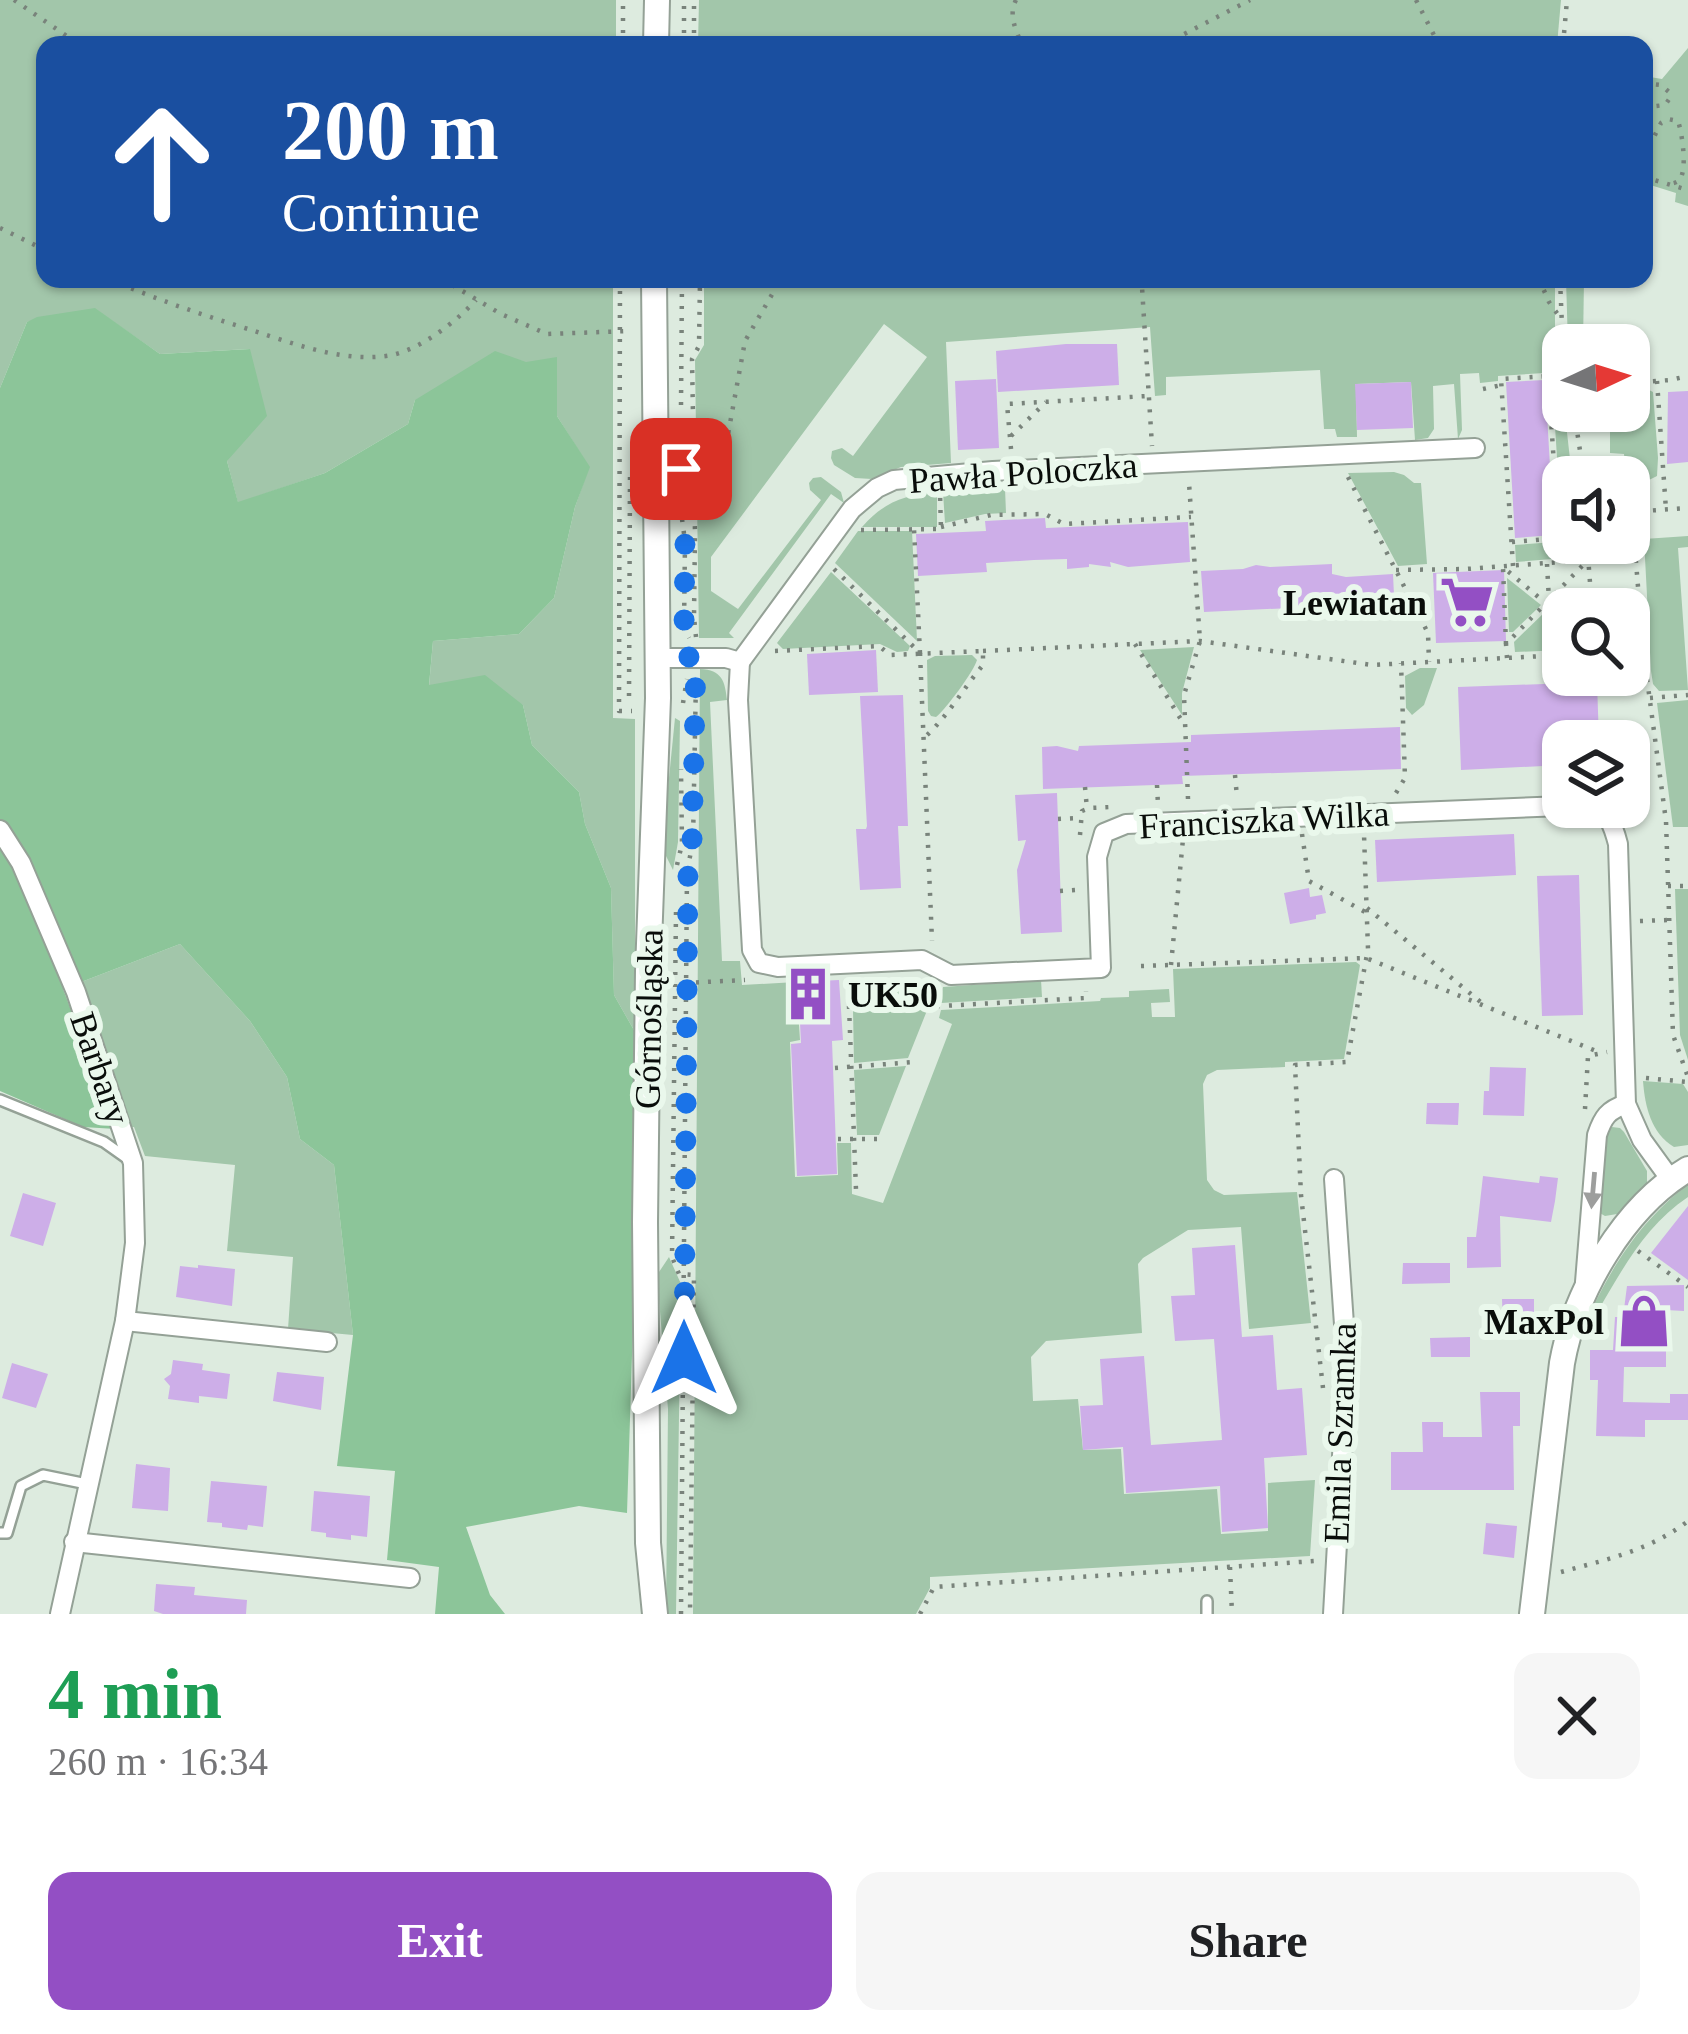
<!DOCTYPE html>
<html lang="en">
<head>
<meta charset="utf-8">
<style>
	:root { --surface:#fff; --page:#f6f6f6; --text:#202124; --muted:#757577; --accent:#934fc4 }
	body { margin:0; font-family:Georgia,serif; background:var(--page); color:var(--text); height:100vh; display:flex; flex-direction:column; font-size:45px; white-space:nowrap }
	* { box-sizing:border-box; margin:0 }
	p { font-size:39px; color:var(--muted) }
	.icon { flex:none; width:66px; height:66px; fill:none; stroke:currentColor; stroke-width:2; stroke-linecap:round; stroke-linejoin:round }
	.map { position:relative; height:1614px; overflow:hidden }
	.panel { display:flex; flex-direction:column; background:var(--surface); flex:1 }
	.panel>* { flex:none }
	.hud { position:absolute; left:36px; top:36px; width:1617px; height:252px; border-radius:24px; box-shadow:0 3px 9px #0004; background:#1a4fa0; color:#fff; overflow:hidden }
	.needle { width:78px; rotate:86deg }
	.buttons { position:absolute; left:1542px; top:324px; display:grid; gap:24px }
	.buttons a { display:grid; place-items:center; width:108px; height:108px; border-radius:24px; background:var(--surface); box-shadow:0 3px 9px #0004; font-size:60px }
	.pin { position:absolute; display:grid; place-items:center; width:102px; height:102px; color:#fff; margin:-51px; border-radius:24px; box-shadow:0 6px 18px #0006 }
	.me { position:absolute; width:132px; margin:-66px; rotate:0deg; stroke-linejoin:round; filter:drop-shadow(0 0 9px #0008) }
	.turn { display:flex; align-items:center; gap:42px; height:252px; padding:0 48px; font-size:54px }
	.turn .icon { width:156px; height:156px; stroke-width:2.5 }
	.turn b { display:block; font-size:84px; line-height:102px }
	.round { display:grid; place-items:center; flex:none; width:126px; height:126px; border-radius:24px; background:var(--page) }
	.overview { display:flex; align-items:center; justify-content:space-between; height:204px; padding:0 48px }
	h1 { font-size:72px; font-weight:800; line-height:90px; color:#1e9e55 }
	.primary-button { display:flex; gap:24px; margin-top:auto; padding:24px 48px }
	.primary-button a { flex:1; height:138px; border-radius:24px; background:var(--accent); color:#fff; font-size:48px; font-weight:800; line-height:138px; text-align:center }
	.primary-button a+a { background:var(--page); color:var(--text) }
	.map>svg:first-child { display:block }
	.green { fill:#a2c6aa }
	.forest { fill:#8cc599 }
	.building { fill:#cdaee8 }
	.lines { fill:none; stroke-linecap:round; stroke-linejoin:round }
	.service-casing { stroke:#94a196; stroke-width:14 }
	.minor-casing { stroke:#94a196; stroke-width:22 }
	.tertiary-casing { stroke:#94a196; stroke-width:28 }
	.path { stroke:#79837b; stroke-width:4.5; stroke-dasharray:3 9; stroke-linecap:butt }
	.service { stroke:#fff; stroke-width:9 }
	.minor { stroke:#fff; stroke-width:18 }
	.tertiary { stroke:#fff; stroke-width:24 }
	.oneway { fill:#9d9e9d }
	.route { stroke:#1a73e8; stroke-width:21; stroke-dasharray:0 37.8 }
	.labels { text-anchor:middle; stroke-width:12; stroke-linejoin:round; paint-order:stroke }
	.street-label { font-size:36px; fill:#090d0a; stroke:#eaf8ec }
	.poi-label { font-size:36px; font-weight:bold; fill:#090d0a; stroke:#eaf8ec; text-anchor:end }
</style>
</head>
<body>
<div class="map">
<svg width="1688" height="1614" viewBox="0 0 1688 1614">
	<rect width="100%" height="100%" fill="#ddebdf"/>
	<g class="green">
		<path d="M0 0H616V45H45V279H613V718L635 719V1032L614 995 611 888 585 824 579 792 532 745 523 705 429 686 433 641 519 634 554 598 575 507 589 467 557 416 415 400 408 424 325 473 238 503 227 461 249 349 160 354 95 309 27 322 0 388Z"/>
		<path d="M699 0H1561L1557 45H698Z"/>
		<path d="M1688 48V206L1675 202 1676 193 1644 183V76L1662 79Z"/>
		<path d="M704 279H1555V333L1560 372 1498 376V381L1480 383 1479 373 1460 374 1462 430 1458 439 1454 384 1433 386 1434 429 1428 438 1415 440 1411 382 1356 384 1357 437H1337L1335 429H1324L1320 370 1166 377V395L1155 396 1150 327 946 342 951 463 901 467 872 479 855 478 834 465 831 458 832 451 842 448 853 456 927 357 884 324 711 557V591L738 609 821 500 810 490 809 483 813 478 821 477 841 492 844 503 831 494 729 633 734 638H699L695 360 704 345Z"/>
		<path d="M1566 279H1584L1583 345H1568Z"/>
		<path d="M1561 379 1572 477H1563V543H1577L1578 557 1516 562 1515 545 1555 542 1556 551 1563 550 1552 380Z"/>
		<path d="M1649 390 1653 392 1658 458 1657 476 1647 481 1645 465H1627V475L1616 476 1615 464 1625 463 1624 454 1610 453V411H1629V391Z"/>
		<path d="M1394 472 1404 475 1414 483H1421L1427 564 1398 566 1348 473Z"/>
		<path d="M1005 488 1006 513 985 514 945 523 943 492Z"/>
		<path d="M937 492V527H862C884 502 904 495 937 492Z"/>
		<path d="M858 531H912L917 641 835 563Z"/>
		<path d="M1688 536V547L1678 548 1688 690 1659 691 1653 684 1651 671 1644 539Z"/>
		<path d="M831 572 910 646 908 651 897 652 880 644 783 649 777 643Z"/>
		<path d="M1507 578 1541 605 1513 632H1509Z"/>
		<path d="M1547 610 1563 623V650L1515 652 1514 642Z"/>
		<path d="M1194 647 1182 693V715L1140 650Z"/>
		<path d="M972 655 977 660C974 671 946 709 936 717L931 716 928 711 927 660 935 656Z"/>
		<path d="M1420 668H1437L1424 705 1412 715 1406 708 1405 676Z"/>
		<path d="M700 669C722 670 725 681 727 700L710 702 722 961H740L742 985 796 982 800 1040 790 1042 795 1177 838 1175 837 1143H851L852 1194 883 1203 952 1024 939 1018 941 1010 1100 1001 1101 998 1129 997V991L1169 989 1170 1002 1151 1003 1152 1017H1175L1173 969 1356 962 1360 965 1344 1059 1285 1062V1067L1217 1070 1207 1075 1203 1084 1207 1180 1214 1190 1224 1195 1297 1192 1311 1323 1249 1329 1241 1227 1188 1230 1143 1258 1138 1264 1142 1333 1046 1341 1031 1357 1033 1401 1078 1399 1083 1450 1121 1449 1124 1494 1217 1489 1221 1534 1268 1531V1483L1315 1480 1310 1556 930 1577V1588L916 1614H693Z"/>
		<path d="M1688 700V827H1673L1657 703Z"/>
		<path d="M675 718 680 721 678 842 673 870 662 848Z"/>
		<path d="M1675 889H1688V1060L1680 1035Z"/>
		<path d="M180 944 250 1021 287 1077 300 1139 334 1165 353 1335 288 1329 293 1257 227 1251 235 1165 145 1156 134 1127 116 1129 63 989Z"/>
		<path d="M1041 980 1042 997 941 1003 943 987Z"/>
		<path d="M927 988 931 992 928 1000 852 1002V991Z"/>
		<path d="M928 1008 908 1058 854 1063 853 1009Z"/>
		<path d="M906 1066 879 1135H857L854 1070Z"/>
		<path d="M1643 1081 1683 1084 1688 1092V1145L1674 1147C1651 1133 1645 1107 1643 1081Z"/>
		<path d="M1612 1127 1620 1128 1624 1132 1647 1171V1186L1623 1213 1605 1216 1598 1212 1605 1131Z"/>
		<path d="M1688 1184V1197C1647 1224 1623 1268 1599 1309L1593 1307C1618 1256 1643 1220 1688 1184Z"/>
		<path d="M669 1257 681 1284 676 1614H666L668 1409 657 1275Z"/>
	</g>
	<path class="forest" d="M95 308 160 354 250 349 267 416 227 461 238 502 325 473 408 424 415 400 495 351 526 362 557 357V416L590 467 575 507 554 598 519 634 433 641 429 685 485 675 523 705 532 745 579 792 585 824 611 888 614 995 635 1032 633 1324 627 1513 579 1506 466 1527 490 1595 505 1614H435L439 1567 387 1560 395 1471 337 1466 353 1335 334 1165 300 1139 287 1077 250 1021 180 944 63 989 116 1129 83 1127 0 1091V388L27 322 37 317Z"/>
	<g class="building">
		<path d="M1066 344H1117L1119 385 998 392 996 351Z"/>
		<path d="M996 379 999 448 958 450 955 381Z"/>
		<path d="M1545 380 1554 535 1515 538 1506 382Z"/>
		<path d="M1411 382 1413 428 1357 430 1355 384Z"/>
		<path d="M1688 391V462L1667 464 1668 392Z"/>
		<path d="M1045 518 1046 528 1188 522 1190 562 1128 567 1110 562 1111 567 1089 564V567L1067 569V559L1034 560 986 563 987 572 918 576 916 534 986 531 985 521Z"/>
		<path d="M1332 564V574L1346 577 1393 574 1395 617 1335 619 1334 606 1204 612 1201 571 1243 569 1256 565 1270 567Z"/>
		<path d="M1504 570 1506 641 1436 643 1433 573Z"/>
		<path d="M876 650 878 692 809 695 807 654Z"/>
		<path d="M1597 682 1599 741H1563V765L1461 770 1458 687Z"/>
		<path d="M903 695 908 826H898L901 888 860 890 856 829H866L867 826 860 696Z"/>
		<path d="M1400 727 1401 769 1182 776 1183 784 1043 789 1042 747 1057 746 1078 751 1079 746 1191 742V735Z"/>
		<path d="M1057 793 1062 932 1021 934 1017 870 1026 840 1018 841 1015 795Z"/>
		<path d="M1514 834 1516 875 1377 882 1375 840Z"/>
		<path d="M1579 875 1583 1015 1542 1016 1537 876Z"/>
		<path d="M1309 888 1310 897 1322 895 1326 913 1316 915V919L1290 924 1284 893Z"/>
		<path d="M839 980 843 1040 832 1041 837 1174 797 1176 791 1044 801 1043 798 982Z"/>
		<path d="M1490 1067 1526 1068 1524 1116 1483 1115 1484 1091H1489Z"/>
		<path d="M1427 1103H1459L1458 1125 1426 1124Z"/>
		<path d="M1483 1176 1539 1183 1540 1176 1558 1178 1555 1201 1551 1222 1500 1216 1501 1267 1467 1268V1237H1476Z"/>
		<path d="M23 1193 56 1203 43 1246 10 1236Z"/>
		<path d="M1688 1206V1280L1651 1253Z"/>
		<path d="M1235 1245 1242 1337 1273 1335 1277 1390 1302 1388 1307 1455 1264 1458 1268 1528 1222 1532 1220 1486 1126 1493 1123 1447 1083 1450 1080 1406 1103 1405 1100 1359 1144 1356 1151 1445 1222 1440 1214 1339 1175 1341 1171 1296 1195 1295 1192 1248Z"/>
		<path d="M1403 1263H1450V1283L1402 1284Z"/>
		<path d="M198 1265 235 1269 232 1306 176 1297 180 1266 198 1268Z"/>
		<path d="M1684 1285V1311L1666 1310V1367H1624L1623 1402 1670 1403V1394H1688V1420H1645V1437L1596 1436 1598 1380H1590V1350H1613L1615 1317H1623L1627 1286Z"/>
		<path d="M1502 1299H1534V1327L1503 1324Z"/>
		<path d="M1470 1337V1357H1431L1430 1338Z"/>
		<path d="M173 1360 203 1364 202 1370 230 1374 227 1399 199 1396V1403L168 1399 170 1386 164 1379 171 1374Z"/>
		<path d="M12 1363 48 1374 36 1408 2 1398Z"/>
		<path d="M277 1372 324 1377 321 1410 273 1401Z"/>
		<path d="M1480 1392H1520V1426H1513L1514 1490H1391V1452H1423L1422 1422H1443V1437H1482Z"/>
		<path d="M136 1464 170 1468 168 1511 132 1508Z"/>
		<path d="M211 1481 267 1486 263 1527 248 1525 247 1530 222 1527V1523L207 1522Z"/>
		<path d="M314 1491 370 1496 367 1537 351 1535V1540L326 1537V1533L311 1531Z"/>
		<path d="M1486 1523 1517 1526 1514 1558 1483 1554Z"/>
		<path d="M156 1584 195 1587 194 1595 247 1600 246 1614H163L154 1611Z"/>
	</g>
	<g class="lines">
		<defs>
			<g id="service">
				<path d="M0 1100 104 1142 128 1159"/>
				<path d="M0 1533H7L21 1486 43 1475 87 1484"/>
				<path d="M1207 1601V1614"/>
			</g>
			<g id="minor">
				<path d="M657 658H726L740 662 852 509 877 488 894 480 993 471 1475 448"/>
				<path d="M740 662 738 700 752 950 759 963 778 967 922 960 951 975 1101 968 1097 857 1104 833 1126 824 1563 806"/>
				<path d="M1587 807C1609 810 1613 825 1618 844L1626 1104 1642 1140 1671 1180"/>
				<path d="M0 830 21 863 76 992 133 1163 135 1243 125 1321 60 1614"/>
				<path d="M1585 1282 1597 1135C1603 1117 1608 1110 1626 1104"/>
				<path d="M125 1321 327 1342"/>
				<path d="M74 1542 410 1578"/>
				<path d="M1333 1614 1347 1368 1334 1179"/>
			</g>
			<g id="tertiary">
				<path d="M656 45 657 0"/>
				<path d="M654 279 658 698 648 971 645 1222 648 1543 655 1614"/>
				<path d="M1532 1614 1562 1363C1575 1291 1624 1207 1688 1169"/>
			</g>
		</defs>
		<use href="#service" class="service-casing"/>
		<use href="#minor" class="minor-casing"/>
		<use href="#tertiary" class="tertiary-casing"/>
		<g class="path">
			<path d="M14 0 80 45"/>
			<path d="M1016 0C1008 15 1016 30 1022 45"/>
			<path d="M1416 0 1439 45"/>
			<path d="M623 45V0"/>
			<path d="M684 45V0"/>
			<path d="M694 45V0"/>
			<path d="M1163 45 1250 0"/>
			<path d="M1563 45 1567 0"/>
			<path d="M1644 83 1661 85 1669 92 1670 98 1665 105 1656 106 1644 102"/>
			<path d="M1644 157 1661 123 1668 119 1678 121C1682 132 1688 172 1679 180 1677 183 1673 183 1670 184"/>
			<path d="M1644 177 1688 190"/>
			<path d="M0 228 45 250"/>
			<path d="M109 279C155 299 200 314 248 329 293 343 344 364 392 355 421 349 457 321 476 300"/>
			<path d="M442 279 501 314 547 334 630 331"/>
			<path d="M620 279 619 711H632"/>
			<path d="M1137 279 1142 287 1152 446"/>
			<path d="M1539 279 1549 302 1559 316"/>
			<path d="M1560 279 1563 350"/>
			<path d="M1657 381 1666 510"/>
			<path d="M1629 383 1670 380 1688 376"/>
			<path d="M1483 389 1502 385"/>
			<path d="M681 405 682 279"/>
			<path d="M1574 411 1584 477"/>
			<path d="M1011 436 1046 402"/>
			<path d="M1011 449 1007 404 1148 396"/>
			<path d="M630 477 629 697H637"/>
			<path d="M1348 477 1428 633 1429 662"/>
			<path d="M694 506 714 488 723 462 745 341 781 279"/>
			<path d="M1629 512 1688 508"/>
			<path d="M1632 512 1643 649 1666 821 1673 1035 1688 1077"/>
			<path d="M682 519 685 541 684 629 689 638"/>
			<path d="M941 527 991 515 1045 514 1064 524 1191 517"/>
			<path d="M861 530 941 529 940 494"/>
			<path d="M1512 542 1559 538 1548 376"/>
			<path d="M1587 543 1592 609"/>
			<path d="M1547 564 1549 601"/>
			<path d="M1513 566 1501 379 1563 375"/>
			<path d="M834 569 920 653 914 529"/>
			<path d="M1396 570 1466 569 1588 560"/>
			<path d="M696 637 694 617 695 533 692 359 699 346 700 279"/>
			<path d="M1135 644 1185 726"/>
			<path d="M1506 644 1503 567 1563 618"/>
			<path d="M1629 646 1643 649"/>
			<path d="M775 651 879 646 890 655 983 651V665C963 689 948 716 925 737"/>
			<path d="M983 651 1200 641 1372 665 1563 655"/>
			<path d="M920 653 932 941"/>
			<path d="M1507 658 1506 644 1588 560"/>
			<path d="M1650 698 1688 695"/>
			<path d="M683 703 687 679"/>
			<path d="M1235 775 1237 797"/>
			<path d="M1157 785 1158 805"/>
			<path d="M1085 787 1087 809"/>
			<path d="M1396 793 1405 778 1401 663"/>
			<path d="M1188 799 1184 695 1200 641 1189 483"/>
			<path d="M1058 819 1079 818"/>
			<path d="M1302 834 1309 881 1367 913"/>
			<path d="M1080 835 1082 811 1090 808 1111 807"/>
			<path d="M677 865 682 844 681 769"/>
			<path d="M1668 886H1688"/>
			<path d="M1060 891 1076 890"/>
			<path d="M1367 908 1483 1004"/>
			<path d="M676 912 672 1257 679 1274 694 1275 690 1614"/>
			<path d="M1640 921 1669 920"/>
			<path d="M1171 965 1183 839"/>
			<path d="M1141 966 1366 958 1596 1051"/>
			<path d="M684 983 745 980"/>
			<path d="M848 986 849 1006H941L1086 998V991"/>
			<path d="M849 1006 856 1190 863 1192"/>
			<path d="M835 1068 914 1062"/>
			<path d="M1646 1078 1688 1082"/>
			<path d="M1585 1109 1588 1056 1607 1052"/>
			<path d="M838 1139H884"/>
			<path d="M1638 1251 1688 1287"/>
			<path d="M1323 1388 1301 1195 1295 1065 1347 1062 1368 949 1364 834"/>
			<path d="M1230 1567 1232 1614"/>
			<path d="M1561 1572C1605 1560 1651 1550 1688 1521"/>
			<path d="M681 1614 687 871 693 842 696 678"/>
			<path d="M920 1614 934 1587 1315 1561"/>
		</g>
		<use href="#service" class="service"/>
		<use href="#minor" class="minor"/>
		<use href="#tertiary" class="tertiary"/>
	</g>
	<defs><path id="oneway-solid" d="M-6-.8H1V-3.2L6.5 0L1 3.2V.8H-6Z" transform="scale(3)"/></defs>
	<use class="oneway" href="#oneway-solid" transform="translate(1593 1190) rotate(95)"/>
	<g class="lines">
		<path class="route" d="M681 469V508L685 541 684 629 688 638 689 658H696L692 842 688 871 684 1358"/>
	</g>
	<defs>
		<symbol id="supermarket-bare" viewBox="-9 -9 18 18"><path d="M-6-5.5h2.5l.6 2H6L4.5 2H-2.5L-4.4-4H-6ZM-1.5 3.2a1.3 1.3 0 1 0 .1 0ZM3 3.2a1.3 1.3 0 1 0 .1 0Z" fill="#934fc4" stroke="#eaf8ec" stroke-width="2.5" paint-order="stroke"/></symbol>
		<symbol id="building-bare" viewBox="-9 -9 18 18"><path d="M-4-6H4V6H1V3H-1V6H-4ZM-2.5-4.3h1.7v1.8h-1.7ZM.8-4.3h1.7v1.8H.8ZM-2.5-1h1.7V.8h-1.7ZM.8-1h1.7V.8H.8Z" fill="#934fc4" stroke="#eaf8ec" stroke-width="2.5" paint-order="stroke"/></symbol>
		<symbol id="shop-bare" viewBox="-9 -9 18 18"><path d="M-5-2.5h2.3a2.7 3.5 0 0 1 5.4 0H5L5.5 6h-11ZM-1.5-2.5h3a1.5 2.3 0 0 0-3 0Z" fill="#934fc4" stroke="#eaf8ec" stroke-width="2.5" paint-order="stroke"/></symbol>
	</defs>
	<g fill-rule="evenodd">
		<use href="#supermarket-bare" x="1429" y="564" width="76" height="76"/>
		<use href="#building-bare" x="770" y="956" width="76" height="76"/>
		<use href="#shop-bare" x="1606" y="1283" width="76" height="76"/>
	</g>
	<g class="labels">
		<g class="street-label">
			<text transform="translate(1023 472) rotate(-4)" y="13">Pawła Poloczka</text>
			<text transform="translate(1264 819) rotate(-3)" y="13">Franciszka Wilka</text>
			<text transform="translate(648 1019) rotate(-89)" y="13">Górnośląska</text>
			<text transform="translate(101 1068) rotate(71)" y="13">Barbary</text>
			<text transform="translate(1339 1433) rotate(-88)" y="13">Emila Szramka</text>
		</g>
		<g class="poi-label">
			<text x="1427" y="615">Lewiatan</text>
			<text x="848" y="1007" text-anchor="start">UK50</text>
			<text x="1604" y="1334">MaxPol</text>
		</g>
	</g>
</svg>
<div class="buttons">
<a><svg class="needle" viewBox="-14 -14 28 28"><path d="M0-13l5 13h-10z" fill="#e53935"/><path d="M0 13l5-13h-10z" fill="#757577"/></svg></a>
<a><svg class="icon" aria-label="sound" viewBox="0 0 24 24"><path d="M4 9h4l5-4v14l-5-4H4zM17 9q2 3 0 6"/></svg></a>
<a><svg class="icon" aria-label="search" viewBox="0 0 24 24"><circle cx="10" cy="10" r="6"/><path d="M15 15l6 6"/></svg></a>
<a><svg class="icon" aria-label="layers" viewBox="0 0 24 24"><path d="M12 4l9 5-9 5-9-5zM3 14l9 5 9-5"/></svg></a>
</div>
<div class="pin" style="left:681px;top:469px;background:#d93025"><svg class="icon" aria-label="arrive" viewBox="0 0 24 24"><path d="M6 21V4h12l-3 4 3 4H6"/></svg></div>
<svg class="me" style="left:684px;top:1358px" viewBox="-20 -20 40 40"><path d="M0-17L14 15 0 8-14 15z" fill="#1a73e8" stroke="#fff" stroke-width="4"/></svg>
<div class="hud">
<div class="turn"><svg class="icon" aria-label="ahead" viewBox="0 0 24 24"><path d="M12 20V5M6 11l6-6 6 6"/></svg><div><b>200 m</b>Continue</div></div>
</div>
</div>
<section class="panel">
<div class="overview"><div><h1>4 min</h1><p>260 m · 16:34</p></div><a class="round"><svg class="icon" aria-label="close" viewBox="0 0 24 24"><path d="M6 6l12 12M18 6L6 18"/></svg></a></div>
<div class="primary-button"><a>Exit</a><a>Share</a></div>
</section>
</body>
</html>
